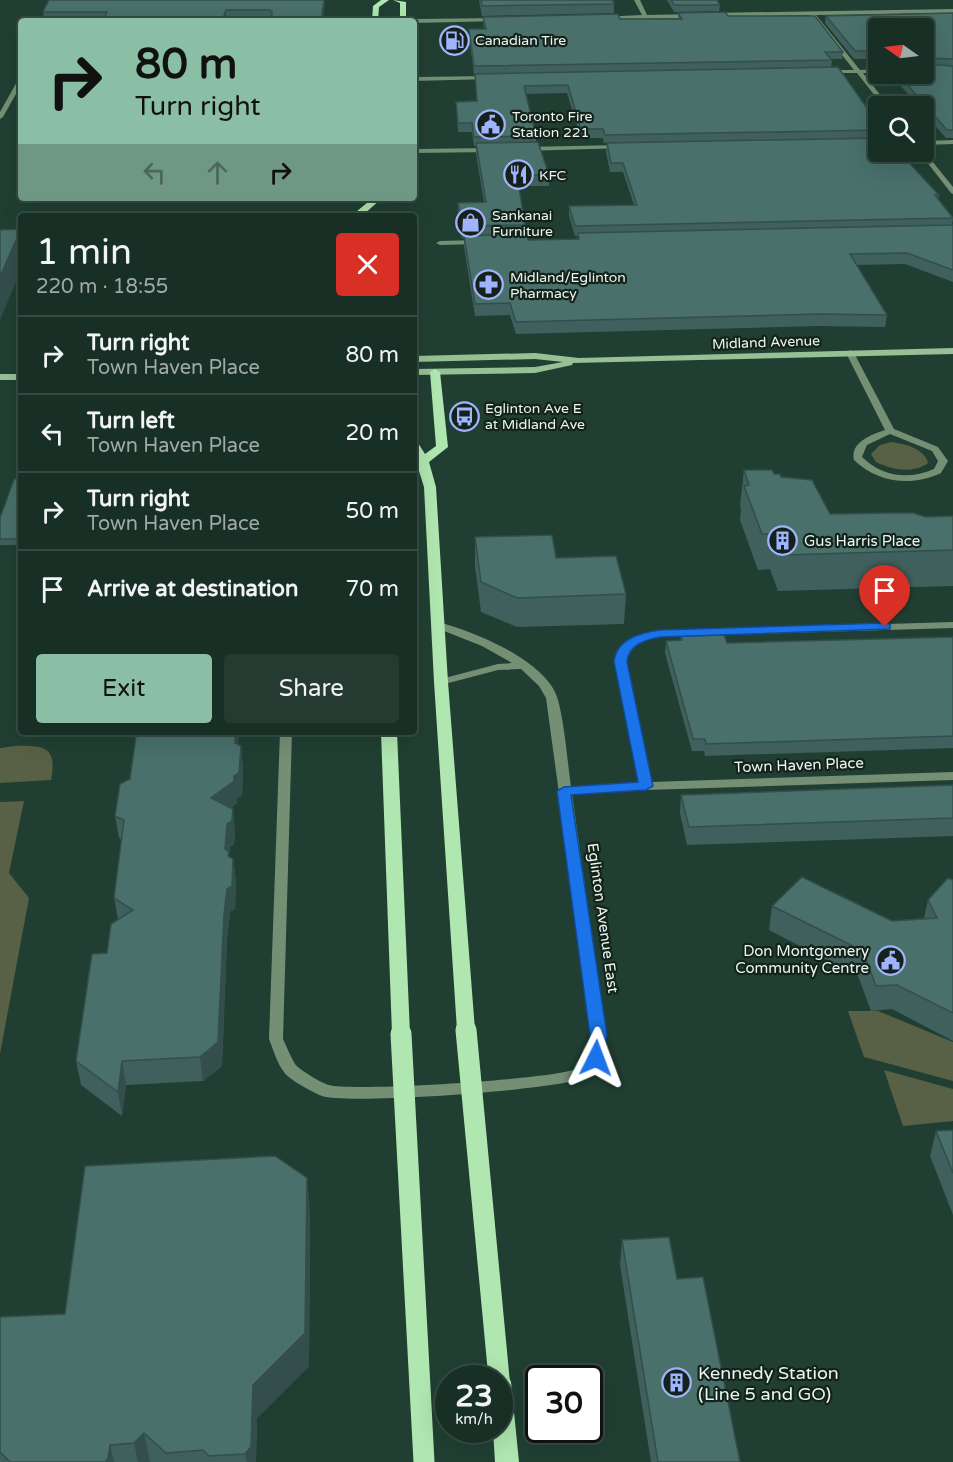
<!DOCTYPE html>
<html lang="en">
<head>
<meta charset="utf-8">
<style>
	:root { --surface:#182f26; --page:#253b32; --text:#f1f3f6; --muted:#9fa9a7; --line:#364a43; --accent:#8abfa5 }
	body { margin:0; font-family:"Varela Round",sans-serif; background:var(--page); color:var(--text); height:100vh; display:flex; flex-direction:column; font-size:22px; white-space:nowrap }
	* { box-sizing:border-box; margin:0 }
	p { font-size:20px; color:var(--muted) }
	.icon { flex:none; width:33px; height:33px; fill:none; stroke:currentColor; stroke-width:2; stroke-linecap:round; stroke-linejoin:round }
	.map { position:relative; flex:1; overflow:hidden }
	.details { position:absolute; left:18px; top:213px; width:399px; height:522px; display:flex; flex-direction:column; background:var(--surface); border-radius:6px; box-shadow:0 6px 24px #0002,0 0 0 2px var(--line) }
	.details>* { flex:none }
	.banner { position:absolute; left:18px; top:18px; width:399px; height:183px; border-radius:6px; box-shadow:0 6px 24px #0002,0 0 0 2px var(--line); background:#8abfa5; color:#111; overflow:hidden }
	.needle { width:39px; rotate:284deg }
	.tools { position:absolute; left:868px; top:18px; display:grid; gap:12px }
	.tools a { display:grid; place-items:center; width:66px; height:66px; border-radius:6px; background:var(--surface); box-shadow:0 6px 24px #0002,0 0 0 2px var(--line); font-size:30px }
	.speed { position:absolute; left:435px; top:1365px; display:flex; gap:12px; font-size:30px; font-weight:700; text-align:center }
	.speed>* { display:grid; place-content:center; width:78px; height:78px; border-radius:50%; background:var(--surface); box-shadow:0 6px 24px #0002,0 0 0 2px var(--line); line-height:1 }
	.speed small { font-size:15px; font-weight:400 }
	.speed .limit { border:3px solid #111; border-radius:9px; background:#fff; color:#111 }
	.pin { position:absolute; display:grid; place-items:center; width:51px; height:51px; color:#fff; margin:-62px -26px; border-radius:50% 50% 50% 0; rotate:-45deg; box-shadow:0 0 6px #0007 }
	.pin .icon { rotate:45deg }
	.me { position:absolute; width:66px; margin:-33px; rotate:3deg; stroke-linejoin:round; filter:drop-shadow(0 0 4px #0008) }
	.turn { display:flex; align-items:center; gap:21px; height:126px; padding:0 18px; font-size:27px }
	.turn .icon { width:78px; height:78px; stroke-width:2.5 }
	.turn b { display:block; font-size:42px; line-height:51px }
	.lanes { display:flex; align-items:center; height:57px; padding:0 18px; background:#0003; justify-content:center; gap:30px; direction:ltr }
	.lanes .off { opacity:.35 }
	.round { display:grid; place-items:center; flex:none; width:63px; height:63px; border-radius:6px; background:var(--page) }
	.headline { display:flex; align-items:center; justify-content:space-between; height:102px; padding:0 18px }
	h1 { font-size:36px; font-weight:600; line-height:45px }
	.cta { display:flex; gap:12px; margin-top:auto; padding:12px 18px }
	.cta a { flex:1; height:69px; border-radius:6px; background:var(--accent); color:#111; font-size:24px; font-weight:600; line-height:69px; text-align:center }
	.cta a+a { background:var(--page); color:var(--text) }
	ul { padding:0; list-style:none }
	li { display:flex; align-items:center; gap:18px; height:78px; padding:0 18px; border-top:2px solid var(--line) }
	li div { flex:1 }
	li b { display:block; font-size:22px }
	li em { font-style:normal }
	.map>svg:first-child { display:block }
	.green { fill:#586046 }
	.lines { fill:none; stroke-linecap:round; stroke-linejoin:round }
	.minor { fill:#758f74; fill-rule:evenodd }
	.secondary { fill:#97c095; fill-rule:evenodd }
	.primary { fill:#b0e6af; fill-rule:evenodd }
	.primary-bridge { stroke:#b0e6af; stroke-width:21 }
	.wall { fill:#3f605c; fill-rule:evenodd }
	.shaded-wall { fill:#334e4b }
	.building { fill:#49706b; stroke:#334e4b; stroke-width:1.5 }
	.route { fill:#1a73e8; stroke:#114b97; stroke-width:1.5 }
	.labels { text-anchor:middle; stroke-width:4.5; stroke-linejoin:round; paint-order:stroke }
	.far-poi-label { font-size:14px; fill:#e6f8f0; stroke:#15221c; text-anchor:start }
	.far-street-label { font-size:14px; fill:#e6f8f0; stroke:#15221c }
	.poi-label { font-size:15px; fill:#e6f8f0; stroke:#15221c; text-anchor:start }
	.street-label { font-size:15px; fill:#e6f8f0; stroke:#15221c }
	.near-poi-label { font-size:18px; fill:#e6f8f0; stroke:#15221c; text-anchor:start }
</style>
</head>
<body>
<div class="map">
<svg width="953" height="1462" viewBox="0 0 953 1462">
	<rect width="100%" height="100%" fill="#203f32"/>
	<g class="green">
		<path d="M891 442C905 444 924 448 928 463 913 474 892 470 876 462L871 454 880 445Z"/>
		<path d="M15 746C46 745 57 748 51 780L0 783V748Z"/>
		<path d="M24 801 9 873 29 898 0 1054V802Z"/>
		<path d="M848 1011H878L953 1042V1081L864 1057Z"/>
		<path d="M884 1070 953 1089V1121L903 1126Z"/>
	</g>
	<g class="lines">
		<g class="minor">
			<path d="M634 0H640L647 15 694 14 697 16 694 18 603 19 600 17 642 15Z"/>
			<path d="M953 9V13L816 15 860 70 879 69V73H863L889 106H883L857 73H824L826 70H854L810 15 711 17 708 15 711 13Z"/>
			<path d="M501 18 499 21 414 23 411 21 414 19Z"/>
			<path d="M493 76 491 79 414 81V77Z"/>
			<path d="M21 78V85L3 117 0 119V112L18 80Z"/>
			<path d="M953 140V144L924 145V141Z"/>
			<path d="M623 145 626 147 625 148 523 151 520 149 523 147Z"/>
			<path d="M414 149 491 148 494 150 491 152 414 153Z"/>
			<path d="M924 151 953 187V194L951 193 919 152Z"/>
			<path d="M481 240 482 242 478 244 440 245 436 243 440 241Z"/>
			<path d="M850 350 854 353 894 429 938 447 948 461 941 473C911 487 878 483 854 460 850 442 871 435 885 430L846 353ZM890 434 932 451 938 461 934 469C909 480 882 477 862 457L867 445Z"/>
			<path d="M438 622C473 631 548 661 558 700 565 727 567 758 571 787L639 782 614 662C620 639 639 634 660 631L953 622V628L660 637C644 640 630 645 626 662L651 782 953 772V780L646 790 572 794 606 1035C605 1049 603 1068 590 1076 566 1090 348 1105 322 1096 314 1093 288 1079 284 1072 277 1063 273 1049 269 1039L280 732H292L283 1039C287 1047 290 1056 295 1064 298 1069 323 1084 329 1085 352 1092 561 1079 579 1068 590 1061 590 1046 592 1035L546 698 539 686 521 669 498 670 441 685 437 684 435 682 437 680 498 664 512 663 482 646 434 627 432 625Z"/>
		</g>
		<g class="secondary">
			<path d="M953 348V354L573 363 572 365 535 373 414 375V369L535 367 563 362 535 359 414 362V356L535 353 579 358Z"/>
			<rect x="0" y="374" width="21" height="6"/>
		</g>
		<g class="primary">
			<path d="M381 0H389L379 7 378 21H372L373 6Z"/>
			<path d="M393 0 406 2V21H400V3Z"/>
			<path d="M373 198H382L362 216H351Z"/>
			<path d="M435 369 440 372 448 447 429 462 436 487 448 682 475 1030 473 1035 466 1037 459 1035 457 1030 434 682 424 487 414 455V441L418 443 425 454 436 446 430 372Z"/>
			<path d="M381 732H397L410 1034 408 1039 401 1041 394 1039 392 1034Z"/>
			<path d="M500 1372 508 1375 511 1382 519 1462H495L493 1430H500V1378H490L492 1375Z"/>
		</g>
		<g class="primary-bridge">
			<path d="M466 1030 499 1378"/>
			<path d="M401 1034 424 1462"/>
		</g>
	</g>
	<g class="wall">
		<path d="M325 0 323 21H45L43 12Z"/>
		<path d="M479 0H613L614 4V13L482 16Z"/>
		<path d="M667 0H717L720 5 719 11 674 12Z"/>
		<path d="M678 13 728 16 843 52 842 59H831L832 60 831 68 879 125V152L939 195 938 199 953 218 952 225H953V282L905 264 856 265 887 315 885 327 818 326 516 334 510 315 475 316 464 247V238H462L458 214V203L484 202 476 154V146H474L472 132H458L456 102 477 101 475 74 556 72 474 74 469 37V29H484L483 17 620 19H678ZM567 93 581 138H603L604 143H607L606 152 610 172H623L634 205 569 206V216L575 236H578L577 239 528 240 525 234V225L519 186H549V175L536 142V136L526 94Z"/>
		<path d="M953 13V138H946L924 113V106H919L890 74H924L879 28V60L878 59H854L825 23 826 16Z"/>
		<path d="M744 470 774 474 781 477 830 514 953 517V586L778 591 770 569 758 570 740 520 741 509 740 505Z"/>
		<path d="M21 479V545H0V518Z"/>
		<path d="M475 537 556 558 626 594 624 624 517 627 481 612 475 566Z"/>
		<path d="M681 636 727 643 953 637V748L705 756 704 751H692L665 653 666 641 680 640Z"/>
		<path d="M238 745 241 746 243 768 242 795 237 798V803L231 808 235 832 234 844 230 847 229 855V857L233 859 236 882 235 909 230 912 227 939 222 1066 203 1081 126 1085 122 1116 81 1085 76 1061 107 953 118 919 114 898 122 840 119 838 115 816Z"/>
		<path d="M953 785V836L687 845 680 813 681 795Z"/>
		<path d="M953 880V1041L892 1009 871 1011 858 976 769 930 772 906 892 921 924 918 928 900Z"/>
		<path d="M953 1130V1215L930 1156 936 1131Z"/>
		<path d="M310 1211 309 1366 257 1418 256 1462H0V1317L65 1314Z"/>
		<path d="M622 1240 740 1462H651L620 1265Z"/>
	</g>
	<g class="shaded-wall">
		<path d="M324 0H325L323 21H321Z"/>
		<path d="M226 10V21H222Z"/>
		<path d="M21 229V270L0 320V277Z"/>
		<path d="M235 732H239L237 765 235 743Z"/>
		<path d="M241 746 243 768 242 795 237 798V803L214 820 211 798 234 776Z"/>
		<path d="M233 809 235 832 234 844 230 847 229 855 231 874 225 849 227 824Z"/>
		<path d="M233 859 236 882 235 909 230 912 227 939 222 1066 203 1081 200 1057 224 915 227 889Z"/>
		<path d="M122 1061 126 1085 122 1116 118 1092Z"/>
		<path d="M307 1178 310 1211 309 1366 257 1418 256 1462H247L245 1454 253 1385Z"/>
		<path d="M144 1433 150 1462H138L134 1443Z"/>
		<path d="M110 1445 114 1462H105Z"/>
	</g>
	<g class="building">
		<path d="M49 0H324L321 21H271L272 12 270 10H226L222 21H103L107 12H43Z"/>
		<path d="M481 0H613L614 4 482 6Z"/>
		<path d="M671 0H717L720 5H674Z"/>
		<path d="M725 12 728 16H815L843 52H825L832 60 474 66 469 29H486L483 17 618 14 620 19H682L678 13Z"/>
		<path d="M953 13V59L925 58 924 61V28H879V51H855L826 16Z"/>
		<path d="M924 64 953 66V130H947L898 74H924Z"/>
		<path d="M838 67 879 125V130L605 135 603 129H581L568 85 524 86 536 136 474 137 472 123H458L456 102 477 101 475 74Z"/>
		<path d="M879 138V152H899L939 195H935L953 218 575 226 569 206 637 205 623 163H611L607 143Z"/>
		<path d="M538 142 549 175H517L525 225 462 226 458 203 486 202 476 143Z"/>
		<path d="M953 225V270L907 253 850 254 887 315 820 314 516 322 510 303 475 304 464 236 527 234 528 240 579 239 578 233Z"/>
		<path d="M21 229 0 277V230Z"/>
		<path d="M744 470H772L774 474H780L781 477 812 480 830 514 888 513H913L926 517 953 516V550L783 555 774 534H762L744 486 749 485Z"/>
		<path d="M14 479H21V539H0V518Z"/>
		<path d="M552 535 556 558 616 556 626 594 517 598 481 582 475 537Z"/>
		<path d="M724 635 727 643 953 637V736L706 744 705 739H693L666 641 682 640 681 636Z"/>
		<path d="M141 732H235V743L241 746 239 773 234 776V781L211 798 233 809 232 821 227 824 225 849 229 851 228 856 233 859 232 886 227 889 224 915 218 1042 200 1057 122 1061 118 1092 76 1061 92 954 107 953 111 924 133 910 114 898 124 820 115 816 120 784 130 779 136 736 141 733Z"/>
		<path d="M953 785V818L689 827 681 795Z"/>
		<path d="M802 877 892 921 937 918 928 900 948 878 953 880V1013L897 985 876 986 863 951 772 906Z"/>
		<path d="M953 1130V1173L936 1131Z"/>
		<path d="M275 1156 307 1178 305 1333 253 1385 251 1447 245 1454 209 1456 203 1450 166 1453 144 1433 134 1443 110 1445 108 1458 105 1462H10L0 1452V1317L65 1314 85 1166Z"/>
		<path d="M669 1237 677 1279 703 1277 740 1462H658L622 1240Z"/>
	</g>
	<path class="route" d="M885 623 890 624V629L660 637C645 640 628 645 627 662L653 786 646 790 571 795 607 1035 602 1063H590L588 1058 590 1035 557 791 564 787 638 782 614 662C616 639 640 633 660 630Z"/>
	<defs>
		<symbol id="fuel-ring" viewBox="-11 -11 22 22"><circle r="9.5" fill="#15221c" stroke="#a0b3fd" stroke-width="1.5"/><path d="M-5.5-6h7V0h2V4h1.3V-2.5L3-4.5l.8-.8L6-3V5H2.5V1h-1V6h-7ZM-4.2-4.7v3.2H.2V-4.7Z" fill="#a0b3fd"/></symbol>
		<symbol id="civic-ring" viewBox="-11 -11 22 22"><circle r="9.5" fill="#15221c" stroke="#a0b3fd" stroke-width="1.5"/><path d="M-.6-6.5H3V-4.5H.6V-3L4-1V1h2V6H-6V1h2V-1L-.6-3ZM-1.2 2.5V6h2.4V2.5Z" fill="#a0b3fd"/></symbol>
		<symbol id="restaurant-ring" viewBox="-11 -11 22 22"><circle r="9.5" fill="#15221c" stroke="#a0b3fd" stroke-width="1.5"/><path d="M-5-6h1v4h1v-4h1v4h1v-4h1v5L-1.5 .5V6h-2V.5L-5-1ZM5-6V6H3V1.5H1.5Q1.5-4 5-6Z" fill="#a0b3fd"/></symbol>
		<symbol id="shop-ring" viewBox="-11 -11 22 22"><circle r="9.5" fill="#15221c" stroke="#a0b3fd" stroke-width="1.5"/><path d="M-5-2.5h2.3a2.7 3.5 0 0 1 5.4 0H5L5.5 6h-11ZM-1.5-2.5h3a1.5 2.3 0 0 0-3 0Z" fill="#a0b3fd"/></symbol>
		<symbol id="pharmacy-ring" viewBox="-11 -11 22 22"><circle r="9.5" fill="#15221c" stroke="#a0b3fd" stroke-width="1.5"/><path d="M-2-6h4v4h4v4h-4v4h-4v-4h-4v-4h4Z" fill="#a0b3fd"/></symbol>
		<symbol id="bus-ring" viewBox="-11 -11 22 22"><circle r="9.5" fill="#15221c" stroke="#a0b3fd" stroke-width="1.5"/><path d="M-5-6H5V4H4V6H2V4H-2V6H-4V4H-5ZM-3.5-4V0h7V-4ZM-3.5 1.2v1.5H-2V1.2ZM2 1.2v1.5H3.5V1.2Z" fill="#a0b3fd"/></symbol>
		<symbol id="building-ring" viewBox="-11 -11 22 22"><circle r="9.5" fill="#15221c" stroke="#a0b3fd" stroke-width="1.5"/><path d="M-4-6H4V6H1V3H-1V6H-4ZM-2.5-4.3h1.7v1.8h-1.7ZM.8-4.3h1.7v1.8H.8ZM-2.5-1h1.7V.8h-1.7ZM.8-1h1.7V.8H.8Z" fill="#a0b3fd"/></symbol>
	</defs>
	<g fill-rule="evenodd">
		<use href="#fuel-ring" x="438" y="24" width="33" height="33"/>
		<use href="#civic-ring" x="474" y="108" width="33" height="33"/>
		<use href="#restaurant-ring" x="502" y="158" width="33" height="33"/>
		<use href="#shop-ring" x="454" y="206" width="33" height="33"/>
		<use href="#pharmacy-ring" x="472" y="268" width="33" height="33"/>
		<use href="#bus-ring" x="448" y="400" width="33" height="33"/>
		<use href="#building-ring" x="766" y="524" width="33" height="33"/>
		<use href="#civic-ring" x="874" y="944" width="33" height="33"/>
		<use href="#building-ring" x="660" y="1366" width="33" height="33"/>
	</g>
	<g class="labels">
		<g class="far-poi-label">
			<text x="475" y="45">Canadian Tire</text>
			<text x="512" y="121">Toronto Fire<tspan x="512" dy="16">Station 221</tspan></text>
			<text x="539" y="180">KFC</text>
			<text x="492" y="220">Sankanai<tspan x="492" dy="16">Furniture</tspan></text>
			<text x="510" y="282">Midland/Eglinton<tspan x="510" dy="16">Pharmacy</tspan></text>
			<text x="485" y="413">Eglinton Ave E<tspan x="485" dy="16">at Midland Ave</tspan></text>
		</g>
		<g class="far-street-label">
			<text transform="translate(766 342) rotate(-2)" y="5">Midland Avenue</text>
		</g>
		<g class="poi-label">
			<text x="804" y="546">Gus Harris Place</text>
			<text x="869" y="956" text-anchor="end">Don Montgomery<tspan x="869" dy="17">Community Centre</tspan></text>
		</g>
		<g class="street-label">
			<text transform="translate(799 765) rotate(-2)" y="5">Town Haven Place</text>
			<text transform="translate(603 918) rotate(82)" y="5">Eglinton Avenue East</text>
		</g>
		<g class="near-poi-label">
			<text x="698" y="1379">Kennedy Station<tspan x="698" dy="21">(Line 5 and GO)</tspan></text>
		</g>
	</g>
</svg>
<div class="tools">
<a><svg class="needle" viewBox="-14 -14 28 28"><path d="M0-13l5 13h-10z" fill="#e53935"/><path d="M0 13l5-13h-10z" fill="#9fa9a7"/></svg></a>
<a><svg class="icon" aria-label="search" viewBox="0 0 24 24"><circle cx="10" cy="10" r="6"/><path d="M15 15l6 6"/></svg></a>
</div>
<div class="speed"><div>23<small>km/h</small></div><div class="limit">30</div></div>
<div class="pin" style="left:885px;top:627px;background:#d93025"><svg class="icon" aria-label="arrive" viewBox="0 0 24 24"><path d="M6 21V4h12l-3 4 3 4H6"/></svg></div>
<svg class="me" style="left:596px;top:1058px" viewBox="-20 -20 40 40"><path d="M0-17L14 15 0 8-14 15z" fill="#1a73e8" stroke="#fff" stroke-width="4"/></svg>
<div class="banner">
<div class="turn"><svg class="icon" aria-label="right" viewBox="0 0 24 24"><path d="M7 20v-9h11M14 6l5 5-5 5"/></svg><div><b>80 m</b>Turn right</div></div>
<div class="lanes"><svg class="icon off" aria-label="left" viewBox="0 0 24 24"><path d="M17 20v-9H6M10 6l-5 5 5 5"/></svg><svg class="icon off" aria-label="ahead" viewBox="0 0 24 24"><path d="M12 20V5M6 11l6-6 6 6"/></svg><svg class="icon" aria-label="right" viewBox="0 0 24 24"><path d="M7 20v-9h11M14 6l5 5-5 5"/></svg></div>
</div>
<section class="details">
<div class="headline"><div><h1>1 min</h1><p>220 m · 18:55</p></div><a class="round" style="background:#d93025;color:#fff"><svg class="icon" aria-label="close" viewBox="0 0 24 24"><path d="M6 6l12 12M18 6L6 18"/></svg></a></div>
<ul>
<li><svg class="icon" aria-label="right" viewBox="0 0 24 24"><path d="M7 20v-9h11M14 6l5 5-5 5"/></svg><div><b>Turn right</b><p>Town Haven Place</p></div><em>80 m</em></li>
<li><svg class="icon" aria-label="left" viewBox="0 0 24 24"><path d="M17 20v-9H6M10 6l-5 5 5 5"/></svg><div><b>Turn left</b><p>Town Haven Place</p></div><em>20 m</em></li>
<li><svg class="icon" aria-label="right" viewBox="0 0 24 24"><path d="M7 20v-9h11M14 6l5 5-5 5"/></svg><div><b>Turn right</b><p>Town Haven Place</p></div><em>50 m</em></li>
<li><svg class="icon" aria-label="arrive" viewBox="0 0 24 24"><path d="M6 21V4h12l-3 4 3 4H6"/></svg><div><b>Arrive at destination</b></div><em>70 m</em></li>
</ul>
<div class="cta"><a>Exit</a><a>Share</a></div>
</section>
</div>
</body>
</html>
